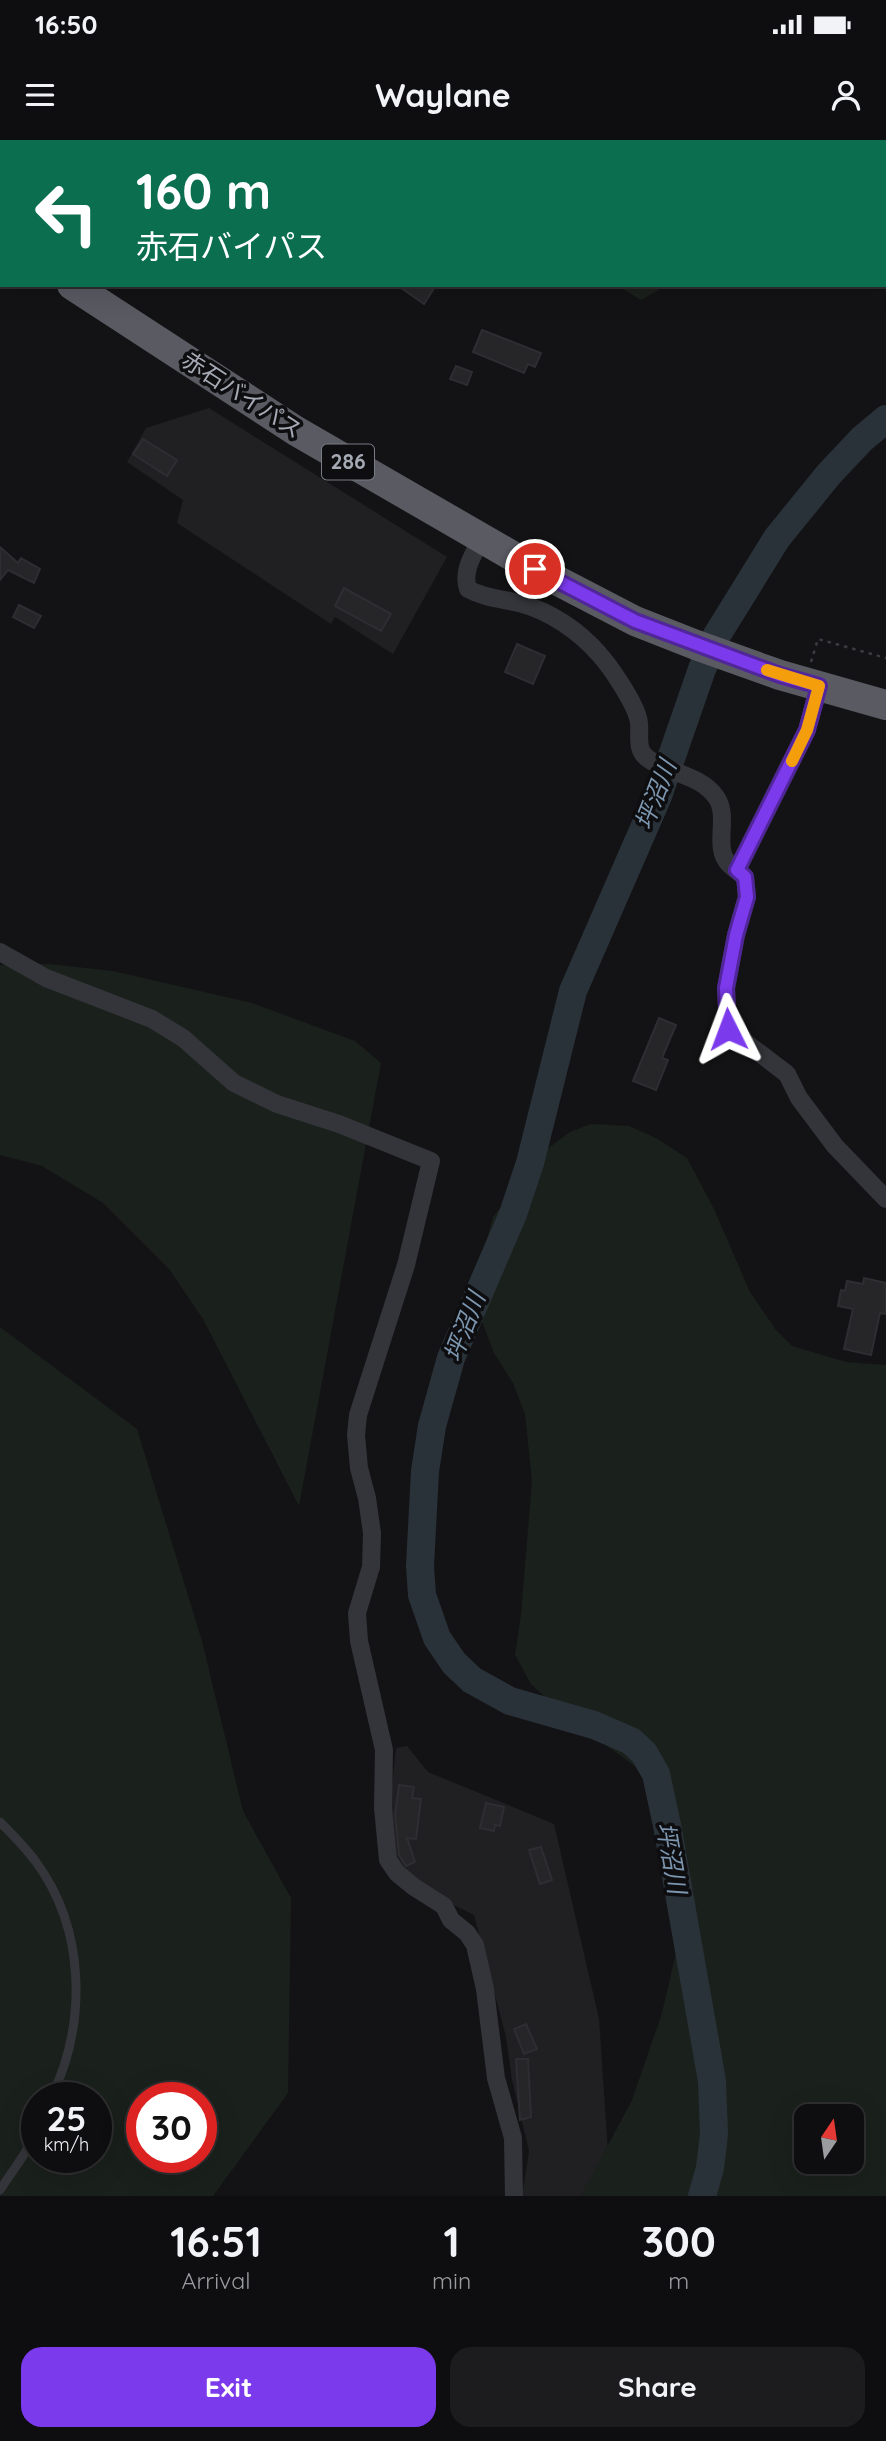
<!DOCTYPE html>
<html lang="en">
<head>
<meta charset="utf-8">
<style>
	:root { --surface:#0e0e10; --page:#1c1c1e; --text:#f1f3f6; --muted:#9b9c9f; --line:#2e2e30; --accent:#7c3aed }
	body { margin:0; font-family:Quicksand,"Noto Sans JP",sans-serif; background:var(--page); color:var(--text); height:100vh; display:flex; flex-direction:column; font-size:26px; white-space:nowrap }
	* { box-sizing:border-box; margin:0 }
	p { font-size:23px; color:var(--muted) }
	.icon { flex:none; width:38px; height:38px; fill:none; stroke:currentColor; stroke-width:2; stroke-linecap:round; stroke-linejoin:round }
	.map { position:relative; height:2056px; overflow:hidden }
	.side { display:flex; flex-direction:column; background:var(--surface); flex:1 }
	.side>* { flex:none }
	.guide { position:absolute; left:0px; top:0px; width:887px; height:147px; box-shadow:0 7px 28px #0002,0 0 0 2px var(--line); background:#0b6e4f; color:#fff; overflow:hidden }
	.needle { width:46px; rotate:13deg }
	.buttons { position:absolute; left:794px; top:1964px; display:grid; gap:14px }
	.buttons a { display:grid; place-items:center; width:70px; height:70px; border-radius:14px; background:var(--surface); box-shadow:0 7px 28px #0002,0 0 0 2px var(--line); font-size:35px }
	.speed { position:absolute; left:21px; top:1942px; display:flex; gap:14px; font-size:35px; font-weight:700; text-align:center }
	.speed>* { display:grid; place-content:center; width:91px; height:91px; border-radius:50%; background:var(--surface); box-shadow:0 7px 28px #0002,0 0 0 2px var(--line); line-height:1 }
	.speed small { font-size:18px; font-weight:400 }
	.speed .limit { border:10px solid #d22; background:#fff; color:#111 }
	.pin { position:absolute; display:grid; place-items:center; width:60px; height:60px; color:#fff; margin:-30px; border:4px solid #fff; border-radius:50%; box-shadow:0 2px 7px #0007 }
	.me { position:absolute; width:77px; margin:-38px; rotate:357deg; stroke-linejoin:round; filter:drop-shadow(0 0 5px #0008) }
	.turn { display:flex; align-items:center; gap:24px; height:147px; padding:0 21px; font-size:32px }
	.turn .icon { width:91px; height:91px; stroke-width:2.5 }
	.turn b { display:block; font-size:49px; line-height:60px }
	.eta { display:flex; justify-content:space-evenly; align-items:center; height:119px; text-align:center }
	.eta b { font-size:42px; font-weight:700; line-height:49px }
	.cta { display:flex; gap:14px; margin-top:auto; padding:14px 21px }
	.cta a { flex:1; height:80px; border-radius:21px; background:var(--accent); color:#fff; font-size:28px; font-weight:700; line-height:80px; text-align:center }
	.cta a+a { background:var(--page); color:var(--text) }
	.status { display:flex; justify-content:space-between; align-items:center; height:49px; padding:0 35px; background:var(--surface); direction:ltr }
	.status svg { height:19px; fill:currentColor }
	header { display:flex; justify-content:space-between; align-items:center; height:91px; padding:0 21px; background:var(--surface); font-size:32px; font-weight:700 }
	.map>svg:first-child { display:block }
	.built { fill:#201f22 }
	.green { fill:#1a201b; fill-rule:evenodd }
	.water { fill:#2a3239 }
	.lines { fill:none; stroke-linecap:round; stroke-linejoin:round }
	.river { stroke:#2a3239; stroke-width:28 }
	.building { fill:#262629; stroke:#2e2d31; stroke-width:2 }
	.path { stroke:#3b3c41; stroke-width:2.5; stroke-dasharray:3.5 5; stroke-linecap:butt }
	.service { stroke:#34353a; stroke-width:9 }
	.minor { stroke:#34353a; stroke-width:18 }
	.trunk { stroke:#595a62; stroke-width:30 }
	.route-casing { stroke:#51269a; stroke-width:18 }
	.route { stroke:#7c3aed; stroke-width:12 }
	.slow { stroke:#f59e0b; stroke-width:12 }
	.labels { text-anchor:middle; stroke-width:7; stroke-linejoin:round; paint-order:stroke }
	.shield { fill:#0e0e10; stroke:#787b84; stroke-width:2 }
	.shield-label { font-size:21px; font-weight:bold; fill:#a5aab5 }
	.street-label { font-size:23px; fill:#a5aab5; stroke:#0e0e10 }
	.water-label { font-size:24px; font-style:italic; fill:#7d97b0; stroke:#0e0e10 }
</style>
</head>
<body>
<div class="status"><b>16:50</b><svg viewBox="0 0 49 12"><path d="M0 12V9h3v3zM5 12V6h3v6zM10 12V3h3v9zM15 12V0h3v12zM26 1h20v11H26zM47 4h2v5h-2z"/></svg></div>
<header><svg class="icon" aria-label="menu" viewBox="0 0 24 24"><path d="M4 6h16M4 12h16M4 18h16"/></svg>Waylane<svg class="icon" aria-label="person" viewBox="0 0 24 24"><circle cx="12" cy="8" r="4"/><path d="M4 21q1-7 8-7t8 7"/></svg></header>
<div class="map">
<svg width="886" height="2056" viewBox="0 0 886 2056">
	<rect width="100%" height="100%" fill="#131315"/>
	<g class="built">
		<path d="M209 268 447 417 393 514 335 477 331 484 177 383 183 360 127 322 146 288Z"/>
		<path d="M407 1606 428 1632 554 1684 599 1879 611 2056H522L529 2011 512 1940 506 1897 474 1775 428 1752 392 1719 389 1673 396 1608Z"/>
	</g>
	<g class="green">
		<path d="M366 0H886V22V2Z"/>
		<path d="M616 145H667L641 160Z"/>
		<path d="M49 824 113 831 252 863 355 901 381 923 299 1366 203 1179 169 1129 103 1063 42 1026 0 1015V825Z"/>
		<path d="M591 984 629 986 656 998 687 1018 714 1069 750 1152 776 1190 792 1206 846 1222 886 1225V2056H581L632 1960 662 1873 681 1791 685 1730 673 1670 640 1630 563 1574 531 1544 515 1515 521 1474 532 1341 525 1274 513 1243 494 1213 476 1166V1138L493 1077 547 1009 570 992ZM807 1976H852V2021H807Z"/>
		<path d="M0 1187 137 1289 202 1501 243 1671 291 1758 288 1953 213 2056H0ZM37 1958H96V2018H37ZM142 1958H201V2018H142Z"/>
	</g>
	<path class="water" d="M602 0H798L801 2H605Z"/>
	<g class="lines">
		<path class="river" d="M702 2056 710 2028 714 1994 712 1941 667 1685 656 1634 644 1613 631 1601 594 1585 510 1561 472 1540 454 1523 437 1498 422 1455 420 1426 425 1331 432 1286 451 1218 513 1074 530 1023 573 851 658 656 702 529 717 495 777 398 829 334 862 299 886 279"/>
	</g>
	<g class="building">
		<path d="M397 145H436L424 164Z"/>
		<path d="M482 190 541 213 535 227 528 224 524 233 473 212Z"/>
		<path d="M456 226 472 232 467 245 450 239Z"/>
		<path d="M143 299 177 320 167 336 133 314Z"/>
		<path d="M0 407 18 423 21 418 40 429 34 443 8 430 0 440Z"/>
		<path d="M344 448 391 474 381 491 335 466Z"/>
		<path d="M19 465 41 476 34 488 13 477Z"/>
		<path d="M517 504 545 516 533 544 505 532Z"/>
		<path d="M659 878 676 885 662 918 668 920 656 950 633 941Z"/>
		<path d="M864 1138 886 1143V1174L880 1173 871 1215 844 1209 853 1169 838 1166 841 1150 845 1151 847 1141 863 1144Z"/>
		<path d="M399 1645 414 1647 412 1658 421 1659 416 1699 407 1698 415 1722 406 1726 399 1715 395 1675Z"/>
		<path d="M486 1663 504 1667 500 1686 495 1685 494 1691 480 1688Z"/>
		<path d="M541 1707 552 1740 540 1744 529 1710Z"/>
		<path d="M526 1884 537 1909 524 1914 514 1889Z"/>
		<path d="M516 1919H528L531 1977 520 1980Z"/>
	</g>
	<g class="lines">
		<path class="path" d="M811 522 818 499 886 518"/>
		<g class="service">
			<path d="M0 1682C13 1695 26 1708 36 1722 86 1790 87 1884 51 1958"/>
			<path d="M0 2050 25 2013 37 1988"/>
		</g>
		<g class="minor">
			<path d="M481 400C473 415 462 431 468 449 484 458 502 459 519 463 550 471 579 491 599 514 611 527 634 562 638 578 642 591 634 608 647 618 668 634 700 634 716 657 730 676 713 706 728 723 732 728 739 732 745 737L747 757 736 795 726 848 728 889 787 934 799 958 835 1006 886 1059"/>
			<path d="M737 730 807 590 819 546"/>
			<path d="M0 812 46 838 152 879 183 898 234 943 277 964 339 984 431 1021 406 1125 358 1275 356 1295 359 1328 367 1358 372 1393 371 1427 357 1473 359 1501 384 1610 383 1668 388 1720 397 1733 414 1747 444 1766 451 1780 467 1793 475 1805 485 1849 496 1938 513 1998 514 2056"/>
		</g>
		<g class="trunk">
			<path d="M0 98 2 99"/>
			<path d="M72 145 296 291 535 429 635 481 696 505 780 535 886 565"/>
		</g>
	</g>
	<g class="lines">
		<defs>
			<path id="route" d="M535 429 635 481 780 535 819 546 807 590 737 730 745 737 747 757 736 795 726 848 728 889"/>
		</defs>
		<use href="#route" class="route-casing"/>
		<use href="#route" class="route"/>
		<path class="slow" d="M767 530 819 546 807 590 792 621"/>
	</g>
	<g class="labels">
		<rect class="shield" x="322" y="304.5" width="52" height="35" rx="5"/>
		<g class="shield-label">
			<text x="348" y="329">286</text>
		</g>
		<g class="street-label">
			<text transform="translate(242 255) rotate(33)" y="8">赤石バイパス</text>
		</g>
		<g class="water-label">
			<text transform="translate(656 655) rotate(-69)" y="8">坪沼川</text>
			<text transform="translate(465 1187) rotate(-69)" y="8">坪沼川</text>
			<text transform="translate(671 1718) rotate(80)" y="8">坪沼川</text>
		</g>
	</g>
</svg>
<div class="buttons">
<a><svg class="needle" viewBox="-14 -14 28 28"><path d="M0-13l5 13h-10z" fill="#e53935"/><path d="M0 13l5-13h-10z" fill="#9b9c9f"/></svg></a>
</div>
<div class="speed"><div>25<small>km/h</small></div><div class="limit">30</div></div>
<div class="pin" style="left:535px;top:429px;background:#d93025"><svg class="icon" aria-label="arrive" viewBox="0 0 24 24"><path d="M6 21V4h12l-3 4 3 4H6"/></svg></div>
<svg class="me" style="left:728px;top:889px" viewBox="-20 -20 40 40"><path d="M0-17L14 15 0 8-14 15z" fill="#7c3aed" stroke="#fff" stroke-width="4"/></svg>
<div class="guide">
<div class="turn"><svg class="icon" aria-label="left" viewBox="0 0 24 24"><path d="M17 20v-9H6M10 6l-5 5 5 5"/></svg><div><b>160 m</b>赤石バイパス</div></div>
</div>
</div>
<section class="side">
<div class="eta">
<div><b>16:51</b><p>Arrival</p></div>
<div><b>1</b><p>min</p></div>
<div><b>300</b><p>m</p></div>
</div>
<div class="cta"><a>Exit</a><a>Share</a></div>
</section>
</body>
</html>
